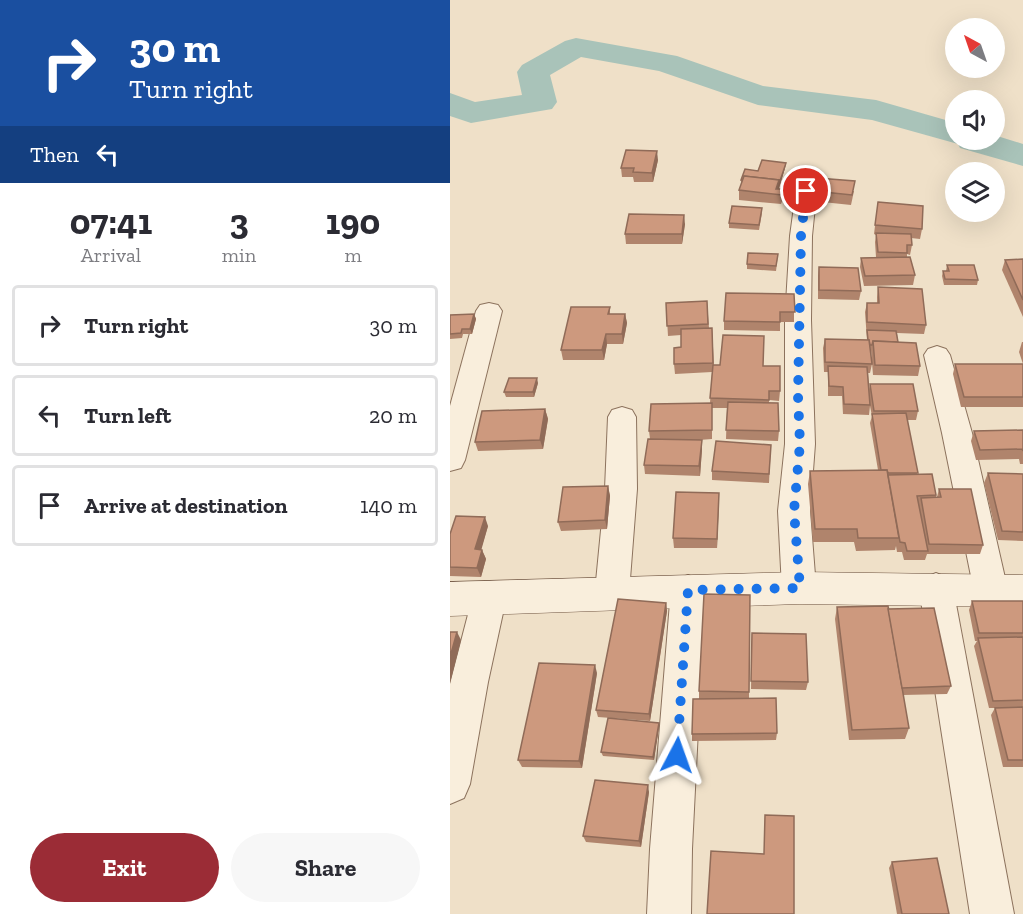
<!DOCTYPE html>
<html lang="en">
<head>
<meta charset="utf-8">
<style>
	:root { --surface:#fff; --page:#f7f7f7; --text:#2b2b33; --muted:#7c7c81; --line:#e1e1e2; --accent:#9b2c36 }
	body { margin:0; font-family:"Zilla Slab",serif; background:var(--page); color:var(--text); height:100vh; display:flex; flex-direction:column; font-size:22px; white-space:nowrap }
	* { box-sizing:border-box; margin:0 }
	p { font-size:20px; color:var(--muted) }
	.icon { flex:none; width:33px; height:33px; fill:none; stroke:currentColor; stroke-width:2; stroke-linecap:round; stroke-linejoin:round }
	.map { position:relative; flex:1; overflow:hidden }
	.sheet { display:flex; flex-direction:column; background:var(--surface); width:450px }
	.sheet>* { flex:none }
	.top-card { background:#1a4fa0; color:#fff; overflow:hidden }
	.needle { width:39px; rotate:320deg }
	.fabs { position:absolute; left:495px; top:18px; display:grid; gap:12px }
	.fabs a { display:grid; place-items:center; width:60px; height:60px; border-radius:50%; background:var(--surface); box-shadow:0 6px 24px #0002; font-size:30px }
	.pin { position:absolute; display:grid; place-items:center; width:51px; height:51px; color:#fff; margin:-26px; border:3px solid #fff; border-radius:50%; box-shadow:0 2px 6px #0007 }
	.me { position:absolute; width:66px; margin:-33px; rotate:4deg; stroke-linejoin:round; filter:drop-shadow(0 0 4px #0008) }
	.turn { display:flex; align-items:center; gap:21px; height:126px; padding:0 30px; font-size:27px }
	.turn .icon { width:78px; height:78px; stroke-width:2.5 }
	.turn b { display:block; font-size:42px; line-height:51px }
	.then { display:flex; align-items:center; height:57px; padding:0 30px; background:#0003; gap:12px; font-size:22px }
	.eta { display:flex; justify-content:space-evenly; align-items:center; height:102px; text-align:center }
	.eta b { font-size:36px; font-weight:700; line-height:42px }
	.primary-button { display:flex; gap:12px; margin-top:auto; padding:12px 30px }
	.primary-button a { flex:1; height:69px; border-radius:36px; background:var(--accent); color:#fff; font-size:24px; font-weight:700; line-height:69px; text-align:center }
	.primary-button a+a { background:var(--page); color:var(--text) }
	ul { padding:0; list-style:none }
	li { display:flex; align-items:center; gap:18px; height:81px; margin:0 12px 9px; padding:0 18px; border:3px solid var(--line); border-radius:6px }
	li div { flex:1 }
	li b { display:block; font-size:22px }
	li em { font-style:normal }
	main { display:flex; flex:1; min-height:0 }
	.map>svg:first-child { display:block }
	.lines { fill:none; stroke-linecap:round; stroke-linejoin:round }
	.river { fill:#a9c3b9; fill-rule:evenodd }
	.street-casing { stroke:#8c725d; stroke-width:2 }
	.secondary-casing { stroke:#6e5340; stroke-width:1 }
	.street { fill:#f9eedc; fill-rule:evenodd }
	.secondary { fill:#f9eedc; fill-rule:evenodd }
	.wall { fill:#b0846c }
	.shaded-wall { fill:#906b58 }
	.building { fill:#cd997e; stroke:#906b58; stroke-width:1.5 }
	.route { stroke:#1a73e8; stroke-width:10; stroke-dasharray:0 18 }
</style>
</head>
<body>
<main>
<section class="sheet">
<div class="top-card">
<div class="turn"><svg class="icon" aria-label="right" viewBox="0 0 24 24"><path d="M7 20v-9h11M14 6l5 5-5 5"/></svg><div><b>30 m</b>Turn right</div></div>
<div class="then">Then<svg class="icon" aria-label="left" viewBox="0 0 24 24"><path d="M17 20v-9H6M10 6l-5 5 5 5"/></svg></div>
</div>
<div class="eta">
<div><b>07:41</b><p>Arrival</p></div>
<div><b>3</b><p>min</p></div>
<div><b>190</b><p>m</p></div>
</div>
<ul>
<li><svg class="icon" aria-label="right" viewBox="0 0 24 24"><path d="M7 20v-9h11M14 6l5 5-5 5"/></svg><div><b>Turn right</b></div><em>30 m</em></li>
<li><svg class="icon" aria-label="left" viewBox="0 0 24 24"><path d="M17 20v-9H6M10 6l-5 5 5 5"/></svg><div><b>Turn left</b></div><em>20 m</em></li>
<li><svg class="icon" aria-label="arrive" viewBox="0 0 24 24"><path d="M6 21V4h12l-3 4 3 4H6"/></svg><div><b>Arrive at destination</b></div><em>140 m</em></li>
</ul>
<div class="primary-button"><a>Exit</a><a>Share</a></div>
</section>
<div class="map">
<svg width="573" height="914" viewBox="0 0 573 914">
	<rect width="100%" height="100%" fill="#efe0c8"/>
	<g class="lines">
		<path class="river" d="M126 38 227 56 313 86 426 100 506 123V140H544V135L573 144V166L510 148 508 144 422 120 308 105 209 71 131 57 100 75 107 102 102 109 21 123 0 116V93L25 102 72 95 67 72 72 65 115 41Z"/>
		<defs>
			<g id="street">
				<path d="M358 171 365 173 368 177 362 236 361 320 365 444 360 511 366 588 361 598 349 603 337 598 332 588 328 511 335 444V320L340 236 348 177 351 173Z"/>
				<path d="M39 303 48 305 52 311 15 460 11 468 0 471V406L26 311 30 305Z"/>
				<path d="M487 346 496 349 500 355 522 433 558 591 553 602 541 606 529 602 524 591 492 433 474 355 478 349Z"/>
				<path d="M172 407 182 410 186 417 187 489 179 592 174 603 162 607 150 603 145 592 155 489 158 417 162 410Z"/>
				<path d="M486 573 498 578 503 588 564 914H520L469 588 474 578Z"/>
				<path d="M238 575 250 580 255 590 242 849 241 914H197L200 849 221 590 226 580Z"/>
				<path d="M39 584 51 588 56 599 38 682 20 784 14 798 0 804V684L22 599 27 588Z"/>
			</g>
			<path id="secondary" d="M349 572 573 575V607L349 604 0 616V582Z"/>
		</defs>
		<use href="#street" class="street-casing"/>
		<use href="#secondary" class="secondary-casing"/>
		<use href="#street" class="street"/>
		<use href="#secondary" class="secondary"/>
	</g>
	<g class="wall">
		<path d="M208 160 203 182H184L183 177H172L171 168Z"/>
		<path d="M336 163 335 168 329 189H333V199L331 204 289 200V190L291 185V180L308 171Z"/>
		<path d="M364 191H404L401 205 363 201Z"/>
		<path d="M428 202 472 229 470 239 461 238 462 245 460 255 457 254V257L465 275 463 285 414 286 410 267 411 258 426 257 425 242 426 235 424 234Z"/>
		<path d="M312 213 309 230 279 228V223Z"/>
		<path d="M235 224 232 244H176L175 234Z"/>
		<path d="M328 254 326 271 297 269V264Z"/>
		<path d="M573 259V317L552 270 555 260Z"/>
		<path d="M497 265 528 280 527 285H494L492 276 493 271H496Z"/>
		<path d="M369 267 411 291 409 300 368 299V276Z"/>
		<path d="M428 287 476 325 474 334 447 333 448 342 470 366 468 376 423 375 421 350H420L422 364 420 373H418L419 389 420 384 468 411 466 420H457L467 474 486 495V497H487L489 489 533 545 530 554H477L475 560H454L452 552H447L446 546 445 550 406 551 404 542H363L358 484 360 471 428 470 420 423 422 416 420 406 419 415 393 414 392 396H378V372H374L373 348 375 339 417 340 415 312 417 303H427V297Z"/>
		<path d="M344 294V322H330V331L274 330V321Z"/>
		<path d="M257 301 259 328H262L264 365 313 366 330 391 329 401 319 400V403L329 431 328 441 276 439 277 408H262V439L249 440H252V449L250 476 195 474 194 465 200 439 199 431 260 403 262 372 225 374 224 364 231 347V335L218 336 216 303Z"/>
		<path d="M160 307V314H175L177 323 173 344H157L154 360H113L111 350Z"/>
		<path d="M24 314 26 319 22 334H13L12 338 0 339V315Z"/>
		<path d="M572 342H573V364L569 352Z"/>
		<path d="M505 364H573V407H511L503 374Z"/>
		<path d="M88 383 84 397H56L54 392Z"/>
		<path d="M95 409 98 419 93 449 28 451 25 442Z"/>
		<path d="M573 430V464H570L569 459 526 460 521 441 524 431Z"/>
		<path d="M321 445 319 483 262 480V471Z"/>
		<path d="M538 473 573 474V541L548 540 534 483Z"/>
		<path d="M158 486 160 496 157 529 111 531 108 522Z"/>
		<path d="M269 493 267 548H224L223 538Z"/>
		<path d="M38 526 31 549 32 550 36 559 31 577 0 576V534Z"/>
		<path d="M522 601H573V767H553L541 715 545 708H539L524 646 527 641H525L519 610Z"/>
		<path d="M216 603 217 611 200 721 148 717 146 710Z"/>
		<path d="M387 607 438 609 501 686 497 694 453 695 459 728 455 739 399 740 385 619Z"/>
		<path d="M302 633 358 682 356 690 301 689Z"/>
		<path d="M147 673 132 768 72 767 68 760Z"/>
		<path d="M249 691 299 692V699L327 733 326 740 242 741V734L249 699Z"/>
		<path d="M209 727 204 760 153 756 151 752Z"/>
		<path d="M199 792 191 847 136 842 133 836Z"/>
		<path d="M442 862 499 914H447L439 868Z"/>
	</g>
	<g class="shaded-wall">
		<path d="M207 151 208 160 203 182 202 173Z"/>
		<path d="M336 163 335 168 327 194 326 189Z"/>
		<path d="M234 215 235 224 232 244V234Z"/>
		<path d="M24 314 26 319 22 334 20 329Z"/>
		<path d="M175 314 177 323 173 344 172 334Z"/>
		<path d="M156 334 157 344 154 360 152 350Z"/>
		<path d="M87 378 88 383 84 397 83 392Z"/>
		<path d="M95 409 98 419 93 449 90 440Z"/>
		<path d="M252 440V449L250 476 249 466Z"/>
		<path d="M158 486 160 496 157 529 155 520Z"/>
		<path d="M269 493V502L267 548V539Z"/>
		<path d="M35 517 38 526 29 558 25 549Z"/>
		<path d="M32 550 36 559 31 577 27 568Z"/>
		<path d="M216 603 217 611 200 721 199 714Z"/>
		<path d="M7 632 11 640 0 683V657Z"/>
		<path d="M145 665 147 673 132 768 129 761Z"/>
		<path d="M209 723V727L204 760 203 757Z"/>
		<path d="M198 785 199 792 191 847 189 841Z"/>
	</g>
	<g class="building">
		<path d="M176 150 207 151 202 173 183 172 184 168H171Z"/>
		<path d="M312 160 336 163 329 184V180L294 176 293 180H291L295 169 308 171Z"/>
		<path d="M294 176 329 180 326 189H333L332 195 289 190Z"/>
		<path d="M367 178 405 181 402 195 364 191Z"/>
		<path d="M428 202 473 206 472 229 425 225Z"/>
		<path d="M282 206 312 208 309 225 279 223Z"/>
		<path d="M179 214 234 215 232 234H175Z"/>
		<path d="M426 233 461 234 462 245H457V253L428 252Z"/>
		<path d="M298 253 328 254 326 266 297 264Z"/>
		<path d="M460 257 465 275 415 276 411 258Z"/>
		<path d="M573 259V300L555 260Z"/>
		<path d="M497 265H524L528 280 495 279 493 271H499Z"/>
		<path d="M369 267 408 268 411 291 369 290Z"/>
		<path d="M428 287 472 289 476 325 417 322V303H429Z"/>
		<path d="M276 293 344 294 345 312H330V322L274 321Z"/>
		<path d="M257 301 258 324 217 326 216 303Z"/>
		<path d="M121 307H160L158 314H175L172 334H156L152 350H111Z"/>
		<path d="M24 314 20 329H12L11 333 0 334V315Z"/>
		<path d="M262 328 263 363 224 364V348L231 347V329Z"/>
		<path d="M417 330 446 331 448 342 423 341 422 345H420L419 340H418Z"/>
		<path d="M273 335 314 336 313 366H330V391H319V400L260 398 263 365H270Z"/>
		<path d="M375 339 419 340 422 364 375 362Z"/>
		<path d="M423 341 466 343 470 366 425 365Z"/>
		<path d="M505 364H573V397H514Z"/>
		<path d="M378 366 417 367 420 405 394 404 393 387 379 386Z"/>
		<path d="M59 378H87L83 392H54Z"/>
		<path d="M420 384H463L468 411H424Z"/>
		<path d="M278 402 328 403 329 431 276 430Z"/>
		<path d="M262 403V430L199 431 201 404Z"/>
		<path d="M95 409 90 440 25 442 32 411Z"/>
		<path d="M456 413 468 473H438L437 470H431L422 414Z"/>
		<path d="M573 430V451L572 449 530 450 524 431Z"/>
		<path d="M198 439 252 440 249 466 194 465Z"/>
		<path d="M266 441 321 445 319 474 262 471Z"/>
		<path d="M437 470 449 538H408L407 529H365L360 471Z"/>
		<path d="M538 473 573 474V532L552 531Z"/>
		<path d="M482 474 486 495 467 496 478 551H457L455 543 450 542 438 475Z"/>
		<path d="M158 486 155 520 108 522 113 487Z"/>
		<path d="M489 489H521L533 545 479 544 471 498 491 497Z"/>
		<path d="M226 492 269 493 267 539 223 538Z"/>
		<path d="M6 516 35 517 25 549 32 550 27 568 0 567V534Z"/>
		<path d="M254 594 300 595 299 692 249 691Z"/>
		<path d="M168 599 216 603 199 714 146 710Z"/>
		<path d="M522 601H573V633H529Z"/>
		<path d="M438 606 459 728 402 730 387 607Z"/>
		<path d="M484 608 501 686 452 688 438 609Z"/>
		<path d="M0 632H7L0 657Z"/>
		<path d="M302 633 356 634 358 682 301 681Z"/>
		<path d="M573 637V700L543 701 528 638Z"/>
		<path d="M89 663 145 665 129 761 68 760Z"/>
		<path d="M326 698 327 733 242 734 243 699Z"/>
		<path d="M573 707V760H558L545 708Z"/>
		<path d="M158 718 209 723 203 757 151 752Z"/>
		<path d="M145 780 198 785 189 841 133 836Z"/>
		<path d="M315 815 344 816V914H257L261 851 314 854Z"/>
		<path d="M487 858 499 914H452L442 862Z"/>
	</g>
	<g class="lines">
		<path class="route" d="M227 755 238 590 350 588 344 511 350 444 348 396 351 236 356 191"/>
	</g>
</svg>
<div class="fabs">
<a><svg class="needle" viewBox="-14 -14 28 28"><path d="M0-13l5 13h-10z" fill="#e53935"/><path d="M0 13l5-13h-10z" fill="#7c7c81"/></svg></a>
<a><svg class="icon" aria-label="sound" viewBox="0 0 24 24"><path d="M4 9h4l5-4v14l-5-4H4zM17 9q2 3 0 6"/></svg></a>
<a><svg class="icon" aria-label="layers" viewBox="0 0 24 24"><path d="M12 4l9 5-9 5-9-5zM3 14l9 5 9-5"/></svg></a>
</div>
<div class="pin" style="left:356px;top:191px;background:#d93025"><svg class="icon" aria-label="arrive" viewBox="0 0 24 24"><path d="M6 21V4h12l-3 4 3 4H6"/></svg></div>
<svg class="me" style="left:227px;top:755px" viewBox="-20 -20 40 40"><path d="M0-17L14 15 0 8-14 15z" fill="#1a73e8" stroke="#fff" stroke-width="4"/></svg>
</div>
</main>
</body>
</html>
